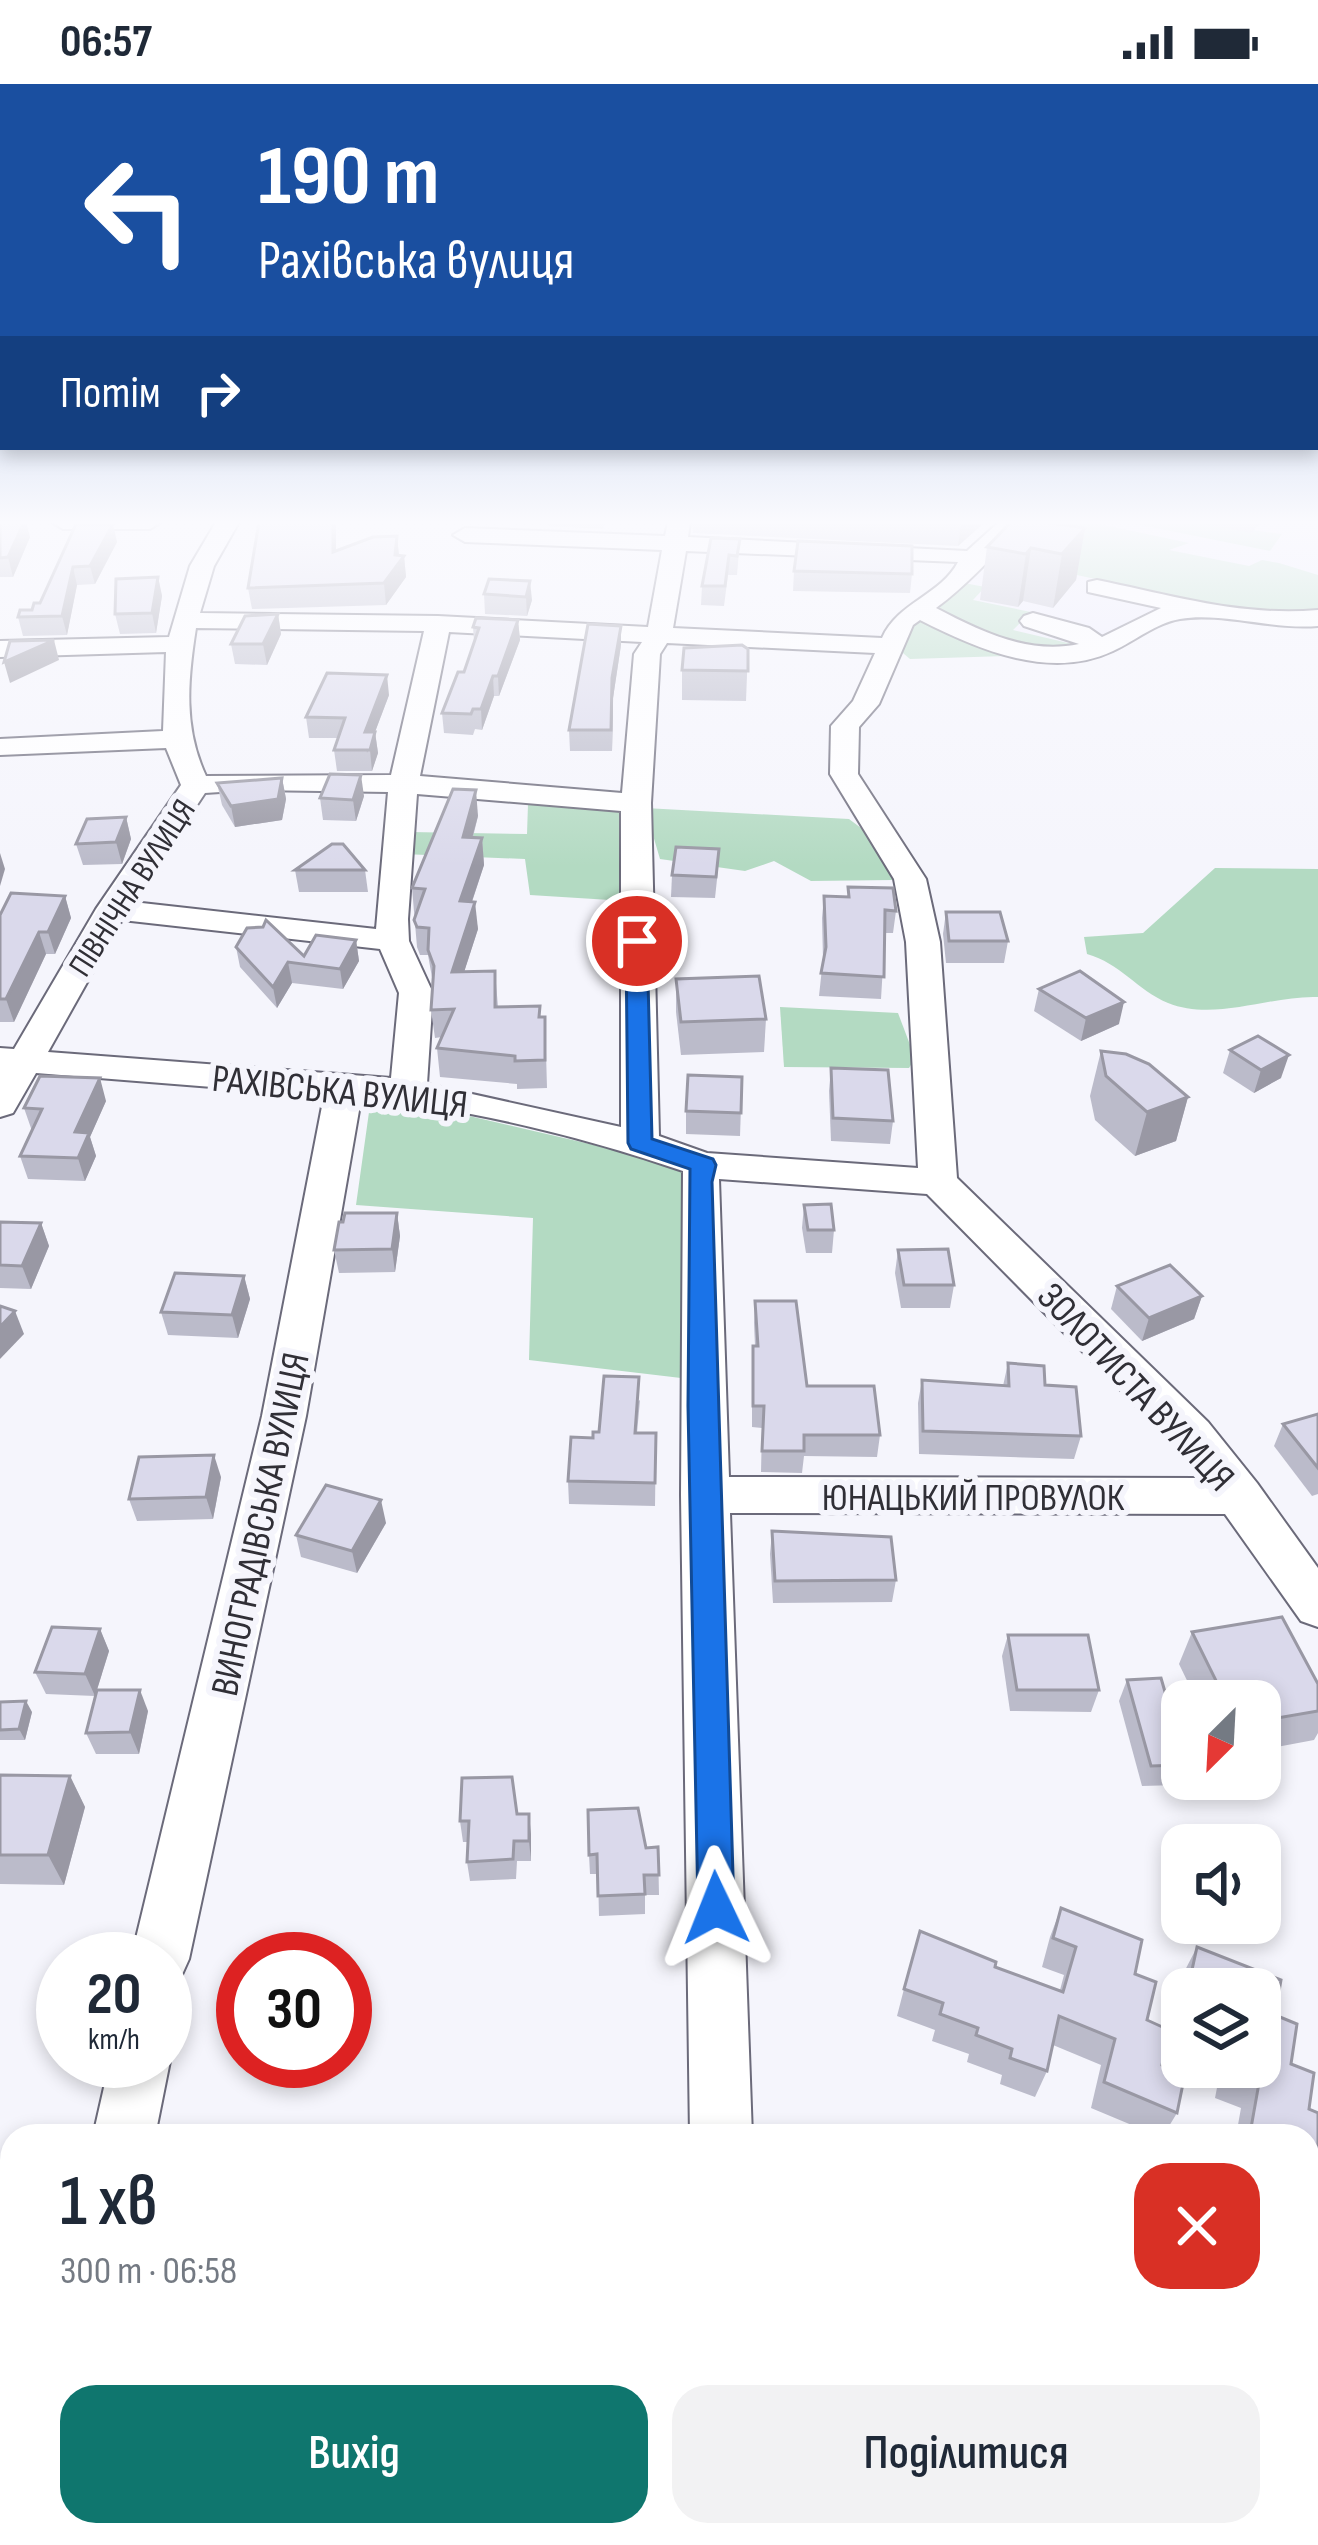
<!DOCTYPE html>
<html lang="uk">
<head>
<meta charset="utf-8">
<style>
	:root { --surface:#fff; --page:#f2f2f3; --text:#1f2937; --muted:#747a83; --accent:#0f766e }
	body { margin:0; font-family:"Sofia Sans Condensed",sans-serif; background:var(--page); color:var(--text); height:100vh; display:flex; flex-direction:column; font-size:45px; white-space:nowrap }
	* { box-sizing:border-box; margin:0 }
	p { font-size:39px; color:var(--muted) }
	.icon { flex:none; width:66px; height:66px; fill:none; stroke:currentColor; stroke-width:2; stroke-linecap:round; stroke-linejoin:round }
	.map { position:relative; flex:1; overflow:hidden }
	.sheet { position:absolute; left:0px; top:2040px; width:1320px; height:423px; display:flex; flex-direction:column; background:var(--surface); border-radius:36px 36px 0 0; box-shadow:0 6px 18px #0003 }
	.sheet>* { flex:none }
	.banner { position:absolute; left:0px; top:0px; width:1320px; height:366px; box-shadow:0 6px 18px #0003; background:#1a4fa0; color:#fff; overflow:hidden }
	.needle { width:78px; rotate:204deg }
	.controls { position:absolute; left:1161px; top:1596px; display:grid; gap:24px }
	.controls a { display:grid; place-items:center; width:120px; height:120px; border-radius:24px; background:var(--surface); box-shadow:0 6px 18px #0003; font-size:60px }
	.speed { position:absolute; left:36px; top:1848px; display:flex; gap:24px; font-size:60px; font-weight:700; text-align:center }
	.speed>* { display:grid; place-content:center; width:156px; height:156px; border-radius:50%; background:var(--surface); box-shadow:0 6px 18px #0003; line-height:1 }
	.speed small { font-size:30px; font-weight:400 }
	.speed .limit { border:18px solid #d22; background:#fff; color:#111 }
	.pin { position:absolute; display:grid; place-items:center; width:102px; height:102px; color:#fff; margin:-51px; border:6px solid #fff; border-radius:50%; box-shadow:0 3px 12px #0007 }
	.me { position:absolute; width:132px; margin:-66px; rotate:358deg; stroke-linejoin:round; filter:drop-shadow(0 0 9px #0008) }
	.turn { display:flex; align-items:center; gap:42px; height:252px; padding:0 60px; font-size:54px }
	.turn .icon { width:156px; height:156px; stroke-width:2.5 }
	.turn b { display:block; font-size:84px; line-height:102px }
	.then { display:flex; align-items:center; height:114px; padding:0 60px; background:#0003; gap:24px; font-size:45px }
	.round { display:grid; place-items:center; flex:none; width:126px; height:126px; border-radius:36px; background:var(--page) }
	.summary { display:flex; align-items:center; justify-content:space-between; height:204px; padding:0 60px }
	h1 { font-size:72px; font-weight:600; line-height:90px }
	.button { display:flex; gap:24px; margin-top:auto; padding:24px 60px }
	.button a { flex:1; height:138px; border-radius:36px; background:var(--accent); color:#fff; font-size:48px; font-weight:600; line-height:138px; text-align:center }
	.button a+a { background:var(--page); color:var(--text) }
	.status { display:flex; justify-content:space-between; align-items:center; height:84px; padding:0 60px; background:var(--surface); direction:ltr }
	.status svg { height:33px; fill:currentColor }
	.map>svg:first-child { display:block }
	.built { fill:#edecfc }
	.green { fill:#b3dac2 }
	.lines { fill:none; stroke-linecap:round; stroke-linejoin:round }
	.minor-casing { stroke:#6b6a7a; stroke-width:4 }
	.minor { fill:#fff; fill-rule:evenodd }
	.wall { fill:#bbbbca }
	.shaded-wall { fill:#9998a4 }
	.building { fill:#dad9eb; stroke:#9998a4; stroke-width:3 }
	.route { fill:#1a73e8; stroke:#114b97; stroke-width:3 }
	.labels { text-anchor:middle; stroke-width:12; stroke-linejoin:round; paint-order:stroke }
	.far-street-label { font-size:33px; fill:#302f36; stroke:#f5f5fc }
	.street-label { font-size:39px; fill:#302f36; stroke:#f5f5fc }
</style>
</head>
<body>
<div class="status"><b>06:57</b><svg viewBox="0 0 49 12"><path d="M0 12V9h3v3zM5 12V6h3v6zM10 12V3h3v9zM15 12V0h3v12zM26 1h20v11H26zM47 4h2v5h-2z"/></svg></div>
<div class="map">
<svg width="1318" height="2461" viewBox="0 0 1318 2461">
	<rect width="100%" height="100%" fill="#f5f5fc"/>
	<path class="built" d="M1016 438H1318V527L1163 524 1065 570 922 529Z"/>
	<g class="green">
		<path d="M1037 438H1090L1189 459 1169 466 1249 482 1262 476 1279 479 1318 491V529L1273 533 997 474Z"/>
		<path d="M1126 438H1193L1282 450 1270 467Z"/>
		<path d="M964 499 985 503 973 516 1031 528 1013 546 1085 563 1014 564 940 527 938 518Z"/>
		<path d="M920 533 964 558 1006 572 910 575 897 564Z"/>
		<path d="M528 720 629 723 626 817 530 811 525 775 403 770 410 748 527 750Z"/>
		<path d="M645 724 849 735 865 747 893 796 811 797 774 777 745 787 660 775Z"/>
		<path d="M1215 784 1318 785V913C1271 911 1215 938 1168 919 1137 906 1120 879 1087 870L1084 853 1143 849Z"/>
		<path d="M780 923 898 929 915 974 909 984 784 983Z"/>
		<path d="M400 1016 637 1071 691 1088 681 1294 529 1276 533 1134 356 1121 370 1021Z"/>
	</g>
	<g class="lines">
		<defs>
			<g id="minor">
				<path d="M52 438H161L150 445H63Z"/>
				<path d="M216 438H239L214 482 200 529 438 532 648 543 662 466 465 458 453 451 465 444 665 452 668 438H690L688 453 967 467 999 438H1023C997 469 968 500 936 524 980 547 1028 571 1079 560L1024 542 1020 537 1024 532 1033 529 1089 544 1102 553 1161 524 1088 508V498L1097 496C1171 511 1242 533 1318 526V542C1273 546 1221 528 1180 535 1156 539 1135 557 1113 567 1050 597 977 565 920 536L913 541 879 620 859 643 858 690 926 795 940 858 957 1094 1208 1338 1257 1399 1318 1484V1543L1301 1537 1225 1430 730 1429 752 2052H690L681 1411 683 1087C584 1053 465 1023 361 1015L306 1332 189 1875 180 1895 165 1901V1875H131L262 1332 324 1012 36 989 13 1029 0 1033V964L14 965 96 825 181 701 166 664 0 671V655L163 647 166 568 0 573V557L169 553 190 482ZM686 467 958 478C941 511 898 518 882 554L673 544ZM196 544 424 547 391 691 206 692C183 643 188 595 196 544ZM449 548 642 558 634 570 622 709 420 692ZM667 559 875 569 853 617 831 642 830 690 894 795 906 858 918 1084 707 1069 659 1052 651 719 660 570ZM251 706 388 708 376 845 133 818 205 709ZM417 710 621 727V1043L427 1000 433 909 409 857 408 835ZM122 836 380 865 399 909 391 994 48 968ZM719 1095 927 1110 1176 1362 1198 1394 729 1393Z"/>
				<path d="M165 1965 170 1977 155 2052H93L110 1977H165Z"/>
				<path d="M1308 2115 1318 2118V2182L1308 2179Z"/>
				<path d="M15 2451H87L86 2461H14Z"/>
				<rect x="692" y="2451" width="72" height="10"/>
			</g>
		</defs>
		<use href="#minor" class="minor-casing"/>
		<use href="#minor" class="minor"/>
	</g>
	<g class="wall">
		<path d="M0 438 30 453 13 493H0Z"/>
		<path d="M259 438H336V467L397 452 399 471 404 472 406 493 386 521 252 525 248 504Z"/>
		<path d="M549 438H605L603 445 549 442Z"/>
		<path d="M692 438H985L958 462 693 449Z"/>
		<path d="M1193 438H1261L1252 449Z"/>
		<path d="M76 440 117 458 95 500 77 501 67 551 23 552 18 533 40 519Z"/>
		<path d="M1085 444 1076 496 1053 524 1023 517 1018 523 980 516 987 463Z"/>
		<path d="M740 455 737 491H728L724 522 701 521 702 502Z"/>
		<path d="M794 487 912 490 910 509 793 507Z"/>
		<path d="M158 493 162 512 156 549 120 550 115 530Z"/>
		<path d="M489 495 532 516 527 532 485 530 484 510Z"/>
		<path d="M278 530 281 550 267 581 235 580 231 560Z"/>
		<path d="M518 536 520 556 499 612H494L482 646 475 645 473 651 444 649 442 629 464 588 474 558 473 543Z"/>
		<path d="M621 561 613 614 612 667H570L569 646Z"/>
		<path d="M748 565 746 617 682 616V586Z"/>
		<path d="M389 611 375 648 378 669 372 687H337L334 666 338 654H309L306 633Z"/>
		<path d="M282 694 286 715 282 736 235 743 222 721 217 699Z"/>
		<path d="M364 712 356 737 323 736 320 714Z"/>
		<path d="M478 732 473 753 482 754 484 781 472 818 478 845 464 888 495 887 498 923 545 933 547 1004 517 1005V1000L440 993 437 964 442 953 435 954 431 926 433 899 428 871H420L417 863 412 804Z"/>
		<path d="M126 733 131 755 122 780 83 781 76 760Z"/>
		<path d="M295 786H365L368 808H299Z"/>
		<path d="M718 786 715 814 671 813 672 791Z"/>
		<path d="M848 803 896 827 893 849H885L881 915 819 912 823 875 822 834 824 812 848 813Z"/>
		<path d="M65 812 71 834 55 870H46L14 938H0V831Z"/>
		<path d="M946 828 1008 857 1004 879H946L943 850Z"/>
		<path d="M356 856 359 877 343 905 292 899 277 924 240 883 236 863 304 872Z"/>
		<path d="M676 895 766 935 764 968 681 971 676 928Z"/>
		<path d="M1039 905 1119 940 1081 957 1034 927Z"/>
		<path d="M1230 966 1281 994 1254 1009 1223 989Z"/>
		<path d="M1101 967 1188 1013 1176 1057 1135 1072 1095 1036 1090 1012Z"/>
		<path d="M831 984 893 1037 890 1060 831 1057 829 1007Z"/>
		<path d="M742 993 740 1052 686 1050V1027Z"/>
		<path d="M106 1017 90 1053 96 1072 85 1097 28 1095 20 1072 32 1047 24 1024Z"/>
		<path d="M804 1121 834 1146 832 1169H806L802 1144Z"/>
		<path d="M397 1129 400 1152 395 1188 339 1189 334 1166Z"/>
		<path d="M0 1138 41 1139 49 1162 31 1205 0 1204Z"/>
		<path d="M898 1166 954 1201 950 1224H901L895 1189Z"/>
		<path d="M244 1192 250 1215 238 1254 168 1251 161 1228Z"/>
		<path d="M1117 1202 1202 1212 1194 1235 1142 1257 1111 1225Z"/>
		<path d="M755 1217 807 1302 880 1351 877 1373 804 1372 802 1389 761 1388 762 1344 752 1343V1284L753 1262H755L754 1239Z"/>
		<path d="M1008 1279 1045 1301 1081 1352 1074 1375 919 1370 918 1319 922 1296 1003 1302Z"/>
		<path d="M640 1316 637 1349H656L655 1422 569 1420 568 1397 599 1348Z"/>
		<path d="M1318 1330V1410L1312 1412 1274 1362 1283 1340Z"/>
		<path d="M221 1393 213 1435 137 1437 129 1415Z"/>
		<path d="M386 1439 357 1489 301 1473 296 1451Z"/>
		<path d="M772 1448 896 1496 892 1518 773 1519 770 1470Z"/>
		<path d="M100 1545 109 1567 95 1612 46 1610 35 1588Z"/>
		<path d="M1192 1548 1318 1600V1649L1314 1656 1260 1666V1617H1197L1179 1580Z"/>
		<path d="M1008 1551 1099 1606 1091 1628 1010 1627 1002 1572Z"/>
		<path d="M1127 1596 1182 1667V1689L1177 1701 1142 1702 1119 1617Z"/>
		<path d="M0 1618 32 1628 25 1656H0Z"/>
		<path d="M148 1627 139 1670H96L86 1649Z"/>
		<path d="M0 1691 70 1692 85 1723 64 1801 0 1800Z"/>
		<path d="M517 1730H529L531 1777H517L516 1795 470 1797 467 1778 468 1758H463L460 1737Z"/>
		<path d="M658 1763 659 1811H645V1830L599 1832 598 1790H590L589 1771Z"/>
		<path d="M1061 1824 1135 1890 1147 1936 1177 2029 1163 2052H1158L1091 2024 1101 1981 1053 1961 1047 1987 1035 2013 1000 2000 1002 1991 967 1978 969 1970 932 1957 935 1946 897 1932 904 1905 995 1883 1060 1906 1064 1891 1042 1883 1050 1853Z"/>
		<path d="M1197 1863 1281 1896 1275 1931 1297 1940 1291 1980 1314 1989 1309 2025 1318 2029V2086L1308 2098V2052H1236L1241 2024 1215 2014 1221 1983H1260V1905H1182V1925L1175 1922 1182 1892Z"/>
	</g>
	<g class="shaded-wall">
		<path d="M24 438H26L30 453 13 493 8 473Z"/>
		<path d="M333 438H336V489L333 468Z"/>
		<path d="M961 438H985L958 462Z"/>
		<path d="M113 440 117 458 95 500 90 482Z"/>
		<path d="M1085 444 1076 496 1053 524 1062 470Z"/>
		<path d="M397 452 399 473 404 472 406 493 386 521 384 499 395 471Z"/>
		<path d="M1031 464 1023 517 1018 523 1026 470Z"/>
		<path d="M73 483 77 501 67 551 62 532Z"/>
		<path d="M158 493 162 512 156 549 152 529Z"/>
		<path d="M530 497 532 516 527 532 526 513Z"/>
		<path d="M278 530 281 550 267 581 263 560Z"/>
		<path d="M518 536 520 556 499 612 498 592Z"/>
		<path d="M621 542V561L613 614 612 667V594Z"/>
		<path d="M54 556 59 576 10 599 4 578Z"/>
		<path d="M387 591 389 611 367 669 365 648Z"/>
		<path d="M493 592 494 612 482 646 481 625Z"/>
		<path d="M375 648 378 669 372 687 370 666Z"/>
		<path d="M361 691 364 712 356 737 353 716Z"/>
		<path d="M282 694 286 715 282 736 235 743 231 722Z"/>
		<path d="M476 706 478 732 465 780 463 753Z"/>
		<path d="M126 733 131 755 122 780 116 758Z"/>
		<path d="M482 754 484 781 463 844 460 817Z"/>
		<path d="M0 769 5 785 0 802Z"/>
		<path d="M65 812 71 834 55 870 48 848Z"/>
		<path d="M475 818 478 845 455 916 452 888Z"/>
		<path d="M39 848 46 870 14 938 6 915Z"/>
		<path d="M356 856 359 877 343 905 340 885Z"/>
		<path d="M288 878 292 899 277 924 273 903Z"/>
		<path d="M1124 918 1119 940 1081 957 1086 934Z"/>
		<path d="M1289 971 1281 994 1254 1009 1261 986Z"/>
		<path d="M100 994 106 1017 90 1053 96 1072 85 1097 78 1074 75 1048Z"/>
		<path d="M1188 1013 1176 1057 1135 1072 1147 1028Z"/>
		<path d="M397 1129 400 1152 395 1188 392 1165Z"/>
		<path d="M41 1139 49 1162 31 1205 22 1182Z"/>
		<path d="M244 1192 250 1215 238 1254 232 1231Z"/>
		<path d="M1202 1212 1194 1235 1142 1257 1149 1234Z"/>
		<path d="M15 1227 24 1250 0 1275V1243Z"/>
		<path d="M214 1371 221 1393 213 1435 206 1413Z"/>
		<path d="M381 1416 386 1439 357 1489 352 1467Z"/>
		<path d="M100 1545 109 1567 95 1612 85 1590Z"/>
		<path d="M140 1606 148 1627 139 1670 130 1648Z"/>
		<path d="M26 1617 32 1628 25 1656 19 1645Z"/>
		<path d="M70 1692 85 1723 64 1801 48 1771Z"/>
		<path d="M529 1730 531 1750V1777L529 1757Z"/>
	</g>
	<g class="building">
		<path d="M0 438H24L8 473 0 474Z"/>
		<path d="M259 438H333V468L373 453 397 452 395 471 404 472 384 499 248 504Z"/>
		<path d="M1011 438H1043L1085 444 1062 470 1031 464 1026 470 987 463Z"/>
		<path d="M76 440H113L90 482 73 483 62 532 18 533 20 526H32L34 519H40Z"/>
		<path d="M711 454 740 455 737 472 729 471 725 502H702Z"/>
		<path d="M798 457 912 462V490L794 487Z"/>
		<path d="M158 493 152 529 115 530 116 495Z"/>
		<path d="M489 495 530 497 526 513 484 510Z"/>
		<path d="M278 530 263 560H231L245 532Z"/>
		<path d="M476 534 518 536 498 592H493L481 625H473L471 630 442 629 458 588H464L479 544 473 543Z"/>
		<path d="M588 540 621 542 612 594 611 646H569Z"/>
		<path d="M54 556 4 578 10 557Z"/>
		<path d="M742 561 748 565V587L682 586 684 564Z"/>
		<path d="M327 589 387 591 365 648H375L370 666H334L345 634 306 633Z"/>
		<path d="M330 690 361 691 353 716 320 714Z"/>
		<path d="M282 694 278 715 231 722 217 699Z"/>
		<path d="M453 705 476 706 463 753 482 754 460 817 475 818 452 888 495 887V923L540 922 539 933H545V976L515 977V972L437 964 454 925 431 926 434 882 428 866 429 844 417 843 414 836 425 805 412 804Z"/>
		<path d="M126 733 116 758 76 760 87 735Z"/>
		<path d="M332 760H343L365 786H295Z"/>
		<path d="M676 763 719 765 716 793 672 791Z"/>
		<path d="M848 803 893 804 896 827 885 826 884 893 821 889 826 863 824 812 849 813Z"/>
		<path d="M11 809 65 812 48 848H39L6 915H0V831Z"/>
		<path d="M946 828H1000L1008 857H949Z"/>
		<path d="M266 836 304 872 316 851 356 856 340 885 288 878 273 903 236 863 247 844 263 843Z"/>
		<path d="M1080 887 1124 918 1086 934 1039 905Z"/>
		<path d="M759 892 766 935 681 938 676 895Z"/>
		<path d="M1258 952 1289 971 1261 986 1230 966Z"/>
		<path d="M1101 967 1126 970 1149 980 1188 1013 1147 1028 1106 992Z"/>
		<path d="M831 984 888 986 893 1037 833 1034Z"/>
		<path d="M688 991 742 993 741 1029 686 1027Z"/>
		<path d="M40 992 100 994 75 1048 89 1049 78 1074 20 1072 42 1025 24 1024Z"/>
		<path d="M831 1120 834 1146H808L804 1121Z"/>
		<path d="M345 1129H397L392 1165 334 1166 339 1138H343Z"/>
		<path d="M0 1138 41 1139 22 1182 0 1181Z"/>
		<path d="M948 1165 954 1201H904L898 1166Z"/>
		<path d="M1170 1181 1202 1212 1149 1234 1117 1202Z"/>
		<path d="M175 1189 244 1192 232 1231 161 1228Z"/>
		<path d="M755 1217H796L807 1302H874L880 1351H804V1367H762L764 1322H753V1262H758Z"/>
		<path d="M0 1222 15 1227 0 1243Z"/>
		<path d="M1008 1279 1044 1282 1045 1301 1076 1303 1081 1352 923 1347 922 1296 1009 1302Z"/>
		<path d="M604 1292 639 1293 635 1349H656L655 1399 568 1397 571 1353 593 1354V1348H599Z"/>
		<path d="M1318 1330V1384L1283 1340Z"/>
		<path d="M214 1371 206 1413 129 1415 139 1373Z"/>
		<path d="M326 1401 381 1416 352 1467 296 1451Z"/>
		<path d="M772 1447 891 1453 896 1496 775 1497Z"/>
		<path d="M1282 1533 1318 1600V1627L1260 1637V1617H1226L1192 1548Z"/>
		<path d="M52 1543 100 1545 85 1590 35 1588Z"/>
		<path d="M1008 1551H1088L1099 1606H1017Z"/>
		<path d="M1161 1594 1182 1667V1681L1151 1682 1127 1596Z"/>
		<path d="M97 1606H140L130 1648 86 1649Z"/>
		<path d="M26 1617 19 1645 0 1646V1618Z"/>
		<path d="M0 1691 70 1692 48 1771H0Z"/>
		<path d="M512 1693 517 1730H529V1757H514L513 1775 467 1778 469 1737H460L462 1694Z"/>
		<path d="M638 1724 646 1764 658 1763 659 1791H644L645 1810 598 1812 597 1770 589 1771 588 1726Z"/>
		<path d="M1061 1824 1142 1856 1135 1890 1156 1898 1147 1936 1169 1946 1162 1981 1185 1990 1177 2029 1104 1998 1115 1955 1059 1932 1047 1987 1010 1974 1012 1965 976 1951 978 1944 940 1930 943 1919 904 1905 920 1847 996 1878 995 1883 1063 1908 1076 1863 1053 1854Z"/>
		<path d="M1197 1863 1281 1896 1275 1931 1297 1940 1291 1980 1314 1989 1309 2025 1318 2029V2072L1308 2067V2052H1271L1251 2044 1259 1999 1232 1988 1233 1983H1260V1905H1214L1190 1895Z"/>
	</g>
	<linearGradient id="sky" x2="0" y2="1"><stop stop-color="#89a8d9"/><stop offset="0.56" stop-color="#fafafe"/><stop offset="1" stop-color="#fafafe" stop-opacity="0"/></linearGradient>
	<rect width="1318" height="783" fill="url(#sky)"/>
	<path class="route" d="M637 851 647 857 652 1055 713 1075 716 1081 712 1098 734 1824 729 1837 716 1842 703 1837 698 1824 688 1322 690 1085 631 1065 628 1059 626 857Z"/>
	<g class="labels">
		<g class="far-street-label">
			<text transform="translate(131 803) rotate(-57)" y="12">ПІВНІЧНА ВУЛИЦЯ</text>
		</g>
		<g class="street-label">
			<text transform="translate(340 1006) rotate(6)" y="14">РАХІВСЬКА ВУЛИЦЯ</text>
			<text transform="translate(1137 1302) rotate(47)" y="14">ЗОЛОТИСТА ВУЛИЦЯ</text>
			<text x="973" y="1426">ЮНАЦЬКИЙ ПРОВУЛОК</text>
			<text transform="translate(259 1440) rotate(-78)" y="14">ВИНОГРАДІВСЬКА ВУЛИЦЯ</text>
		</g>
	</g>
</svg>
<div class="controls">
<a><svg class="needle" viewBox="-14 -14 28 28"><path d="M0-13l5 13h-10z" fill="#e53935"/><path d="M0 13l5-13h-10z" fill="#747a83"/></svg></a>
<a><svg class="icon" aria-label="sound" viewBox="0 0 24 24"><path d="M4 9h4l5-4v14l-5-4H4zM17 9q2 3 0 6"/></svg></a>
<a><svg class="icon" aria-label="layers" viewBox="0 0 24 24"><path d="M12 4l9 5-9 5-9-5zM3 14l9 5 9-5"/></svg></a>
</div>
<div class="speed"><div>20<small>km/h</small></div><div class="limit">30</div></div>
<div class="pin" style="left:637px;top:857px;background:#d93025"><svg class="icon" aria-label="arrive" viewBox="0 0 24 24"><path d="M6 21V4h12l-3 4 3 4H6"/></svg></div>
<svg class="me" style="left:716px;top:1824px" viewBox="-20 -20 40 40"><path d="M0-17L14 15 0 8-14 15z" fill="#1a73e8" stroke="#fff" stroke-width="4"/></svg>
<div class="banner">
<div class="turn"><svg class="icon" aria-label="left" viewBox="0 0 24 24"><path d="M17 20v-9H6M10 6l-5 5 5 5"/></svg><div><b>190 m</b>Рахівська вулиця</div></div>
<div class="then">Потім<svg class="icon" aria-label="right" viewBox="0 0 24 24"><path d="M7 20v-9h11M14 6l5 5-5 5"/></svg></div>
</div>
<section class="sheet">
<div class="summary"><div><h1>1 хв</h1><p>300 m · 06:58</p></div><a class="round" style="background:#d93025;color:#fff"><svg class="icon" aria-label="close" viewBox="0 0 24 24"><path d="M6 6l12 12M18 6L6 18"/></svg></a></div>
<div class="button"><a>Вихід</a><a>Поділитися</a></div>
</section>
</div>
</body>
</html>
